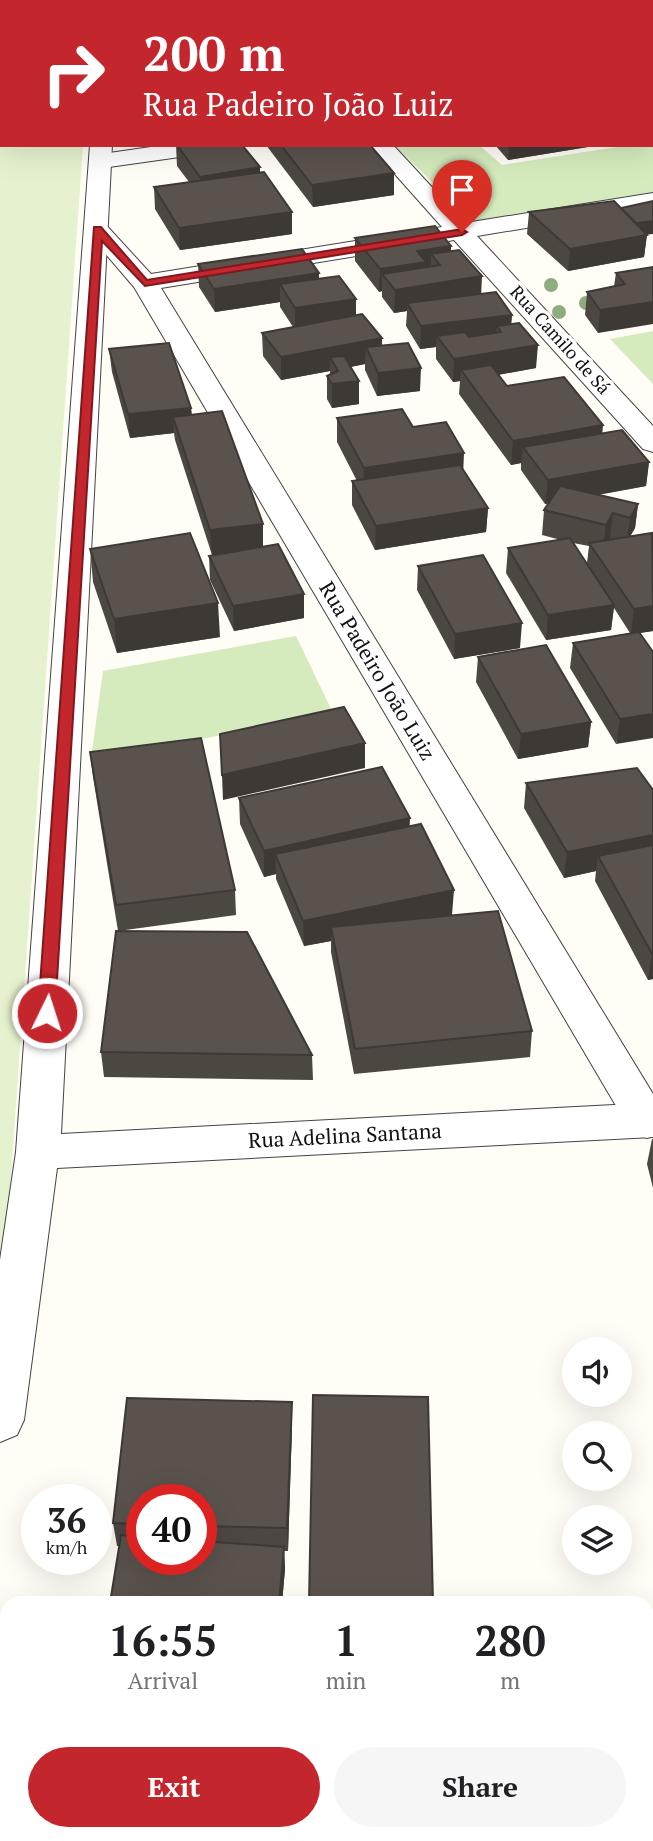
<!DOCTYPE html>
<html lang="en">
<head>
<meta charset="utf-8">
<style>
	:root { --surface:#fff; --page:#f6f6f6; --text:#202124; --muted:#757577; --accent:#c4262e }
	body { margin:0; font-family:"PT Serif",serif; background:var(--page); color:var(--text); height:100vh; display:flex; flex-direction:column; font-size:26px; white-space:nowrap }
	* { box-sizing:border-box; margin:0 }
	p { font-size:23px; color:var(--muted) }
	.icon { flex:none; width:38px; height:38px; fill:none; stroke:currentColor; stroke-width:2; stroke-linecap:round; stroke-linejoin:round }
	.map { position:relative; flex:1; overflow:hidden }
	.side { position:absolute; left:0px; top:1596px; width:654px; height:245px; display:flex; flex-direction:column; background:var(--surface); border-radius:21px 21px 0 0; box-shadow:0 7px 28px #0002 }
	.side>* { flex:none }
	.top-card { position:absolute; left:0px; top:0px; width:654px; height:147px; box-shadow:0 7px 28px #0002; background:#c4262e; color:#fff; overflow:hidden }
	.tools { position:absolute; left:562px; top:1337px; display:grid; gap:14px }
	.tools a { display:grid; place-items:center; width:70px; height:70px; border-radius:50%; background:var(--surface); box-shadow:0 7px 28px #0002; font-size:35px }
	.speed { position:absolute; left:21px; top:1484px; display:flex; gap:14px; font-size:35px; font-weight:700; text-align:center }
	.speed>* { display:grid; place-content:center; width:91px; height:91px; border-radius:50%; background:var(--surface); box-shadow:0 7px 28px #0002; line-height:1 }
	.speed small { font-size:18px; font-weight:400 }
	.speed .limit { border:10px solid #d22; background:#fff; color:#111 }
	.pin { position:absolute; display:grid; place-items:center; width:60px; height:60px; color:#fff; margin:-72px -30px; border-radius:50% 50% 50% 0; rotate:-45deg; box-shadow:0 0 7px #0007 }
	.pin .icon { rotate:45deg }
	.me { position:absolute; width:77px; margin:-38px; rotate:4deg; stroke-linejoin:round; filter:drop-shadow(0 0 5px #0008) }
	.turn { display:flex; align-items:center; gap:24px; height:147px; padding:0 28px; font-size:32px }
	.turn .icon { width:91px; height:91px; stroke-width:2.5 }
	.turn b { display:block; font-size:49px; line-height:60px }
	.eta { display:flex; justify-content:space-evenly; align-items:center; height:119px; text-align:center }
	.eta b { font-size:42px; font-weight:700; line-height:49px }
	.action { display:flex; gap:14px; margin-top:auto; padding:14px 28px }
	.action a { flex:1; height:80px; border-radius:42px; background:var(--accent); color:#fff; font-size:28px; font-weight:700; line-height:80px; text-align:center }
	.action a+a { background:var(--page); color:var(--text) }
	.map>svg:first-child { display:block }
	.green { fill:#d5ebbd }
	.pitch { fill:#e6f2cf }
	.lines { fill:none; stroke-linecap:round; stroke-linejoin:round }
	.minor-casing { stroke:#444; stroke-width:2 }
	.tertiary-casing { stroke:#444; stroke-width:2 }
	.primary-casing { stroke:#222; stroke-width:2 }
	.minor { fill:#fff; fill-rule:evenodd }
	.tertiary { fill:#fff; fill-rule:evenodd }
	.primary { fill:#f9d66b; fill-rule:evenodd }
	.tree { fill:#8dad7f }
	.wall { fill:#4d4742; fill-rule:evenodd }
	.shaded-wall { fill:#3f3936 }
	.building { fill:#5a524d; stroke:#3f3936; stroke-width:2 }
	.route { fill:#c4262e; stroke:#7f191e; stroke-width:2 }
	.labels { text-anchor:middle; stroke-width:7; stroke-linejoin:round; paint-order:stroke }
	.far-street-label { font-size:18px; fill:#111; stroke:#fff }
	.street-label { font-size:21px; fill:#111; stroke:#fff }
</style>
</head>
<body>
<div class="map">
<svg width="653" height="1841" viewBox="0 0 653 1841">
	<rect width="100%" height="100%" fill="#fffdf5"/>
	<g class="green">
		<path d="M653 142V192L475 224 394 145H479L502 165 630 145H653Z"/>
		<path d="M653 331V384L610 339Z"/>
		<path d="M296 636 334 715 91 759 103 671Z"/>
	</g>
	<path class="pitch" d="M0 111 2 145H83L5 1263 0 1264Z"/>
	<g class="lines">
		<defs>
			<g id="minor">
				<path d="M241 0H261L263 2H242Z"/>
				<path d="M165 145H226L223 150 215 152 102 168 94 166 91 161 94 156 102 154Z"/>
				<path d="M369 145H393L465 223 653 193V207L477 236 653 426V452L643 449 454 240 161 288 653 1094V1136L647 1138 632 1133 134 287 85 230 88 225 97 223 106 225 151 274 442 227Z"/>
				<path d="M653 1783V1840L590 1841 593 1834H648V1785Z"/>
			</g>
			<g id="tertiary">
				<rect x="99" y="0" width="20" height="2"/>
				<rect x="0" y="92" width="2" height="14"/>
				<path d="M90 145H112L61 1134 653 1103V1137L57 1168 24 1420 17 1435 0 1442V1260L16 1152Z"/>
			</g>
			<g id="primary">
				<path d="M534 0H554L556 2H535Z"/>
				<path d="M594 0H614L616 2H595Z"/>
			</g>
		</defs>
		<use href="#minor" class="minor-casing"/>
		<use href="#tertiary" class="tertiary-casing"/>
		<use href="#primary" class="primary-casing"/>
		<use href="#minor" class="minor"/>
		<use href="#tertiary" class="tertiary"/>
		<use href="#primary" class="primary"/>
	</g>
	<g class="tree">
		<circle cx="551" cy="285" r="7"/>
		<circle cx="586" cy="303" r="7"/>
		<circle cx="559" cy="312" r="7"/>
	</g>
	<g class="wall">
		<path d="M173 0H242L243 2H175Z"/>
		<path d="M410 0H520L522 2H410Z"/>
		<path d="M176 145 260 172 292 212V234L180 250 155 209 154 187 189 182 177 166Z"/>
		<path d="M266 145H370L394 173V195L313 207Z"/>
		<path d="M495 145H600L508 160Z"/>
		<path d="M653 201V234H647L644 257 568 271 527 234 529 212 621 208Z"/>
		<path d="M355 238 451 246V251L481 294 512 315 511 324 536 368 498 375 507 386 603 433 649 462 646 486 598 495 638 504 635 528 630 536 653 534V631L640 633 616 744 570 668 573 643 630 633 614 608 611 630 546 640 506 573 508 548 561 540 542 535 544 510 549 503 545 504 521 470V463L511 465 459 394 460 381 453 382 436 359V347L420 349 406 326 407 311 394 313 382 297V291L379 292 355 261ZM573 543 589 546 587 563Z"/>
		<path d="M198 264 319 279 356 315 382 338V346L420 391 377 396 365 370V364L351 367 359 381V404L332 408 327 399V376L330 374V371L281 380 263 356 262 333 293 327 280 307V302L215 312 199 287Z"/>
		<path d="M653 267 598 333 585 315 587 292 614 286 616 273Z"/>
		<path d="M109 349 191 408 192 415 263 524V546L304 594V618L234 631 210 580 209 556 212 555 175 440 174 433 130 438 112 372Z"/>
		<path d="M337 418 413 427 463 470 488 508 486 532 375 550 352 505V481H357L337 442Z"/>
		<path d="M90 549 220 637 117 653 93 582Z"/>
		<path d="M418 566 520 648 454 659 417 590Z"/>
		<path d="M478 657 591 722 588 747 518 759 476 682Z"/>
		<path d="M90 752 235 890 236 915 118 931 93 777Z"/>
		<path d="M526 783 653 790V979L648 980 595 881 596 871 564 878 524 808Z"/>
		<path d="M239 798 410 827 452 915 532 1031 530 1057 354 1074 331 952V941L304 946 276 879V874L264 877 240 824Z"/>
		<path d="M101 1052 312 1055 313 1080 104 1077Z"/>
		<path d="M652 1139H653V1188L647 1164Z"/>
		<path d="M127 1398 292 1402V1426L288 1551H284L285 1569 282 1603H110L119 1546H117L113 1523ZM142 1500H201V1559H142Z"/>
	</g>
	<g class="shaded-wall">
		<path d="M2 22V52H0V23Z"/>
		<path d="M509 145H600L508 160Z"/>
		<path d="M260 167V189L201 198 200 177Z"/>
		<path d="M394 173V195L313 207 312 185Z"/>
		<path d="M292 212V234L180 250 179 228Z"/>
		<path d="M653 221V234L625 237 626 224Z"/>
		<path d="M647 235 644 257 568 271 570 249Z"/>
		<path d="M451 246 450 268 440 265 431 254V271L382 274V291L379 292 380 269 417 251Z"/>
		<path d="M319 273V295L280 284V302L215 312 214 289Z"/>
		<path d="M482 276 481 298 407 303V311L394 313 395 290Z"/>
		<path d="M356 299V322L295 331V308Z"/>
		<path d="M653 302V324L598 333 600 310Z"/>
		<path d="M512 315 510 338 501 332 497 326 496 340 437 336 436 347 420 349 421 326Z"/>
		<path d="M382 338 381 361 366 347 365 364 338 369 330 357V371L281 380V357Z"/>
		<path d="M538 345 536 368 468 380 461 370 460 381 453 382 454 359Z"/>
		<path d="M421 368 420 391 377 396 378 373Z"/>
		<path d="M359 381V404L332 408V384Z"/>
		<path d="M191 408 192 431 173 417 174 433 130 438 128 414Z"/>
		<path d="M603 425 601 449 523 447 521 463 511 465 513 441Z"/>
		<path d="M464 453 463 477 363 492 364 468Z"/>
		<path d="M649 462 646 486 545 504 548 480Z"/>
		<path d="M638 504 635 528 627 542 630 518Z"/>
		<path d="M488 508 486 532 375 550 376 526Z"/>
		<path d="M613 513 610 538 603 550 606 525Z"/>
		<path d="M263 524V548L212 555 210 530Z"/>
		<path d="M304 594V618L234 631 233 606Z"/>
		<path d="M218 603 220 637 117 653 114 619Z"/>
		<path d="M614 605 611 630 546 640 548 615Z"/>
		<path d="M653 606V631L631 634 634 609Z"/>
		<path d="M522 623 520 648 454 659 455 634Z"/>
		<path d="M653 714V738L616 744 620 719Z"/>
		<path d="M591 722 588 747 518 759 521 734Z"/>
		<path d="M365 743V768L223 800 222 775Z"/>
		<path d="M410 818 409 843 275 854 276 874 264 877V851Z"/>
		<path d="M653 835V860L598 856 596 871 564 878 567 852Z"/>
		<path d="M454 890 452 915 331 927V941L304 946 303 921Z"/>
		<path d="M652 954H653V979L648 980Z"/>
		<path d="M292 1402V1426L288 1551 287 1528Z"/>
		<path d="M284 1547 285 1569 282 1603H279Z"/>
	</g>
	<g class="building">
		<path d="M0 0H63V2H2V22L0 23Z"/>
		<path d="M183 0H243L230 2H185Z"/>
		<path d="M331 0H398L400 2H333Z"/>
		<path d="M421 0H520L522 2H423Z"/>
		<path d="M177 145H242L260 167 200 177Z"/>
		<path d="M281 145H370L394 173 312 185Z"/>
		<path d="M264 172 292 212 179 228 154 187Z"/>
		<path d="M614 201 647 235 570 249 529 212Z"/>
		<path d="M653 201V221L636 223 621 208Z"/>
		<path d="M435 226 451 246 417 251 426 262 380 269 355 238Z"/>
		<path d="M302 249 319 273 214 289 198 264Z"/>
		<path d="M459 250 482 276 395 290 382 274 440 265 431 254Z"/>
		<path d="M653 267V302L600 310 587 292 625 284 616 273Z"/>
		<path d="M339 276 356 299 295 308 280 284Z"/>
		<path d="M496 292 512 315 421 326 407 303Z"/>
		<path d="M362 314 382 338 281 357 262 333Z"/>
		<path d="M519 323 538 345 454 359 437 336 465 332 469 337 501 332 497 326Z"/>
		<path d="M169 343 191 408 128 414 109 349Z"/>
		<path d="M408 343 421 368 378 373 366 347Z"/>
		<path d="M344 356 359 381 332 384 327 376 338 371 330 357Z"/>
		<path d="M491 365 507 386 564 377 603 425 513 441 461 370Z"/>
		<path d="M402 409 413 427 446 422 464 453 364 468 337 418Z"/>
		<path d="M222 411 263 524 210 530 173 417Z"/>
		<path d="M622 430 649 462 548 480 523 447Z"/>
		<path d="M460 465 488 508 376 526 352 481Z"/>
		<path d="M560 486 638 504 630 518 613 513 606 525 544 510Z"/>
		<path d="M190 533 218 603 114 619 90 549Z"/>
		<path d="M652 533 653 606 634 609 589 543Z"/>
		<path d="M570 538 614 605 548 615 508 548Z"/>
		<path d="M278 544 304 594 233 606 209 556Z"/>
		<path d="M483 555 522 623 455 634 418 566Z"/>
		<path d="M639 632 653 652V714L620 719 573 643Z"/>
		<path d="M546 645 591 722 521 734 478 657Z"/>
		<path d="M344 707 365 743 222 775 220 734Z"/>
		<path d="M201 738 235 890 116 905 90 752Z"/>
		<path d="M382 767 410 818 264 851 239 798Z"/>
		<path d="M637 768 653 790V835L567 852 526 783Z"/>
		<path d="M421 824 454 890 303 921 275 854Z"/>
		<path d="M653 845V954H652L598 856Z"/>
		<path d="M498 911 532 1031 355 1049 331 927Z"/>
		<path d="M116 931 247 932 312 1055 101 1052Z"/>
		<path d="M313 1395 428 1397 433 1603H309Z"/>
		<path d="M127 1398 292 1402 287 1528 201 1526V1500H142V1524L113 1523Z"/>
		<path d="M121 1535 142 1537V1559H201V1541L284 1547 279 1603H110Z"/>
	</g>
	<path class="route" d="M94 227H101L147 280 462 229 467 232 462 235 145 286 102 241 55 1013 47 1019 38 1013Z"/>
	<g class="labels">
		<g class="far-street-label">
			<text transform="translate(560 340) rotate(48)" y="6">Rua Camilo de Sá</text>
		</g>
		<g class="street-label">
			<text transform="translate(377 671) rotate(59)" y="7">Rua Padeiro João Luiz</text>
			<text transform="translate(345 1136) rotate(-3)" y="7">Rua Adelina Santana</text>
		</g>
	</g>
</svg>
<div class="tools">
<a><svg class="icon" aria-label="sound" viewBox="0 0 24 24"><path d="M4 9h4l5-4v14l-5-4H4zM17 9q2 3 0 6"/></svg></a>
<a><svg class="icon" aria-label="search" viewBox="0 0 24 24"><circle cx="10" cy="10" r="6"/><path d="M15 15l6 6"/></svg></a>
<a><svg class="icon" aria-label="layers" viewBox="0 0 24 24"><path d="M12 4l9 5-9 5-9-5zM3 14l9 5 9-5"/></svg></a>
</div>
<div class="speed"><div>36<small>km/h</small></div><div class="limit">40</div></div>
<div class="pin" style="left:462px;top:232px;background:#d93025"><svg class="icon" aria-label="arrive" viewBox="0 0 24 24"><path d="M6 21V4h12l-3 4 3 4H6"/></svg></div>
<svg class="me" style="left:47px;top:1013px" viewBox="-20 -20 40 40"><circle r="17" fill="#c4262e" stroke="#fff" stroke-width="3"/><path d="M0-11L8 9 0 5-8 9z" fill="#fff"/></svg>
<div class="top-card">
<div class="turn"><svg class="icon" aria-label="right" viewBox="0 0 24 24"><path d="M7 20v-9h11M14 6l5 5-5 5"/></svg><div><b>200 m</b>Rua Padeiro João Luiz</div></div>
</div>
<section class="side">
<div class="eta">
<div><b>16:55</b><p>Arrival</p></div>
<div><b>1</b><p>min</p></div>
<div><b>280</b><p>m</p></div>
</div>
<div class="action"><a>Exit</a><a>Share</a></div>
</section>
</div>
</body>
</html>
